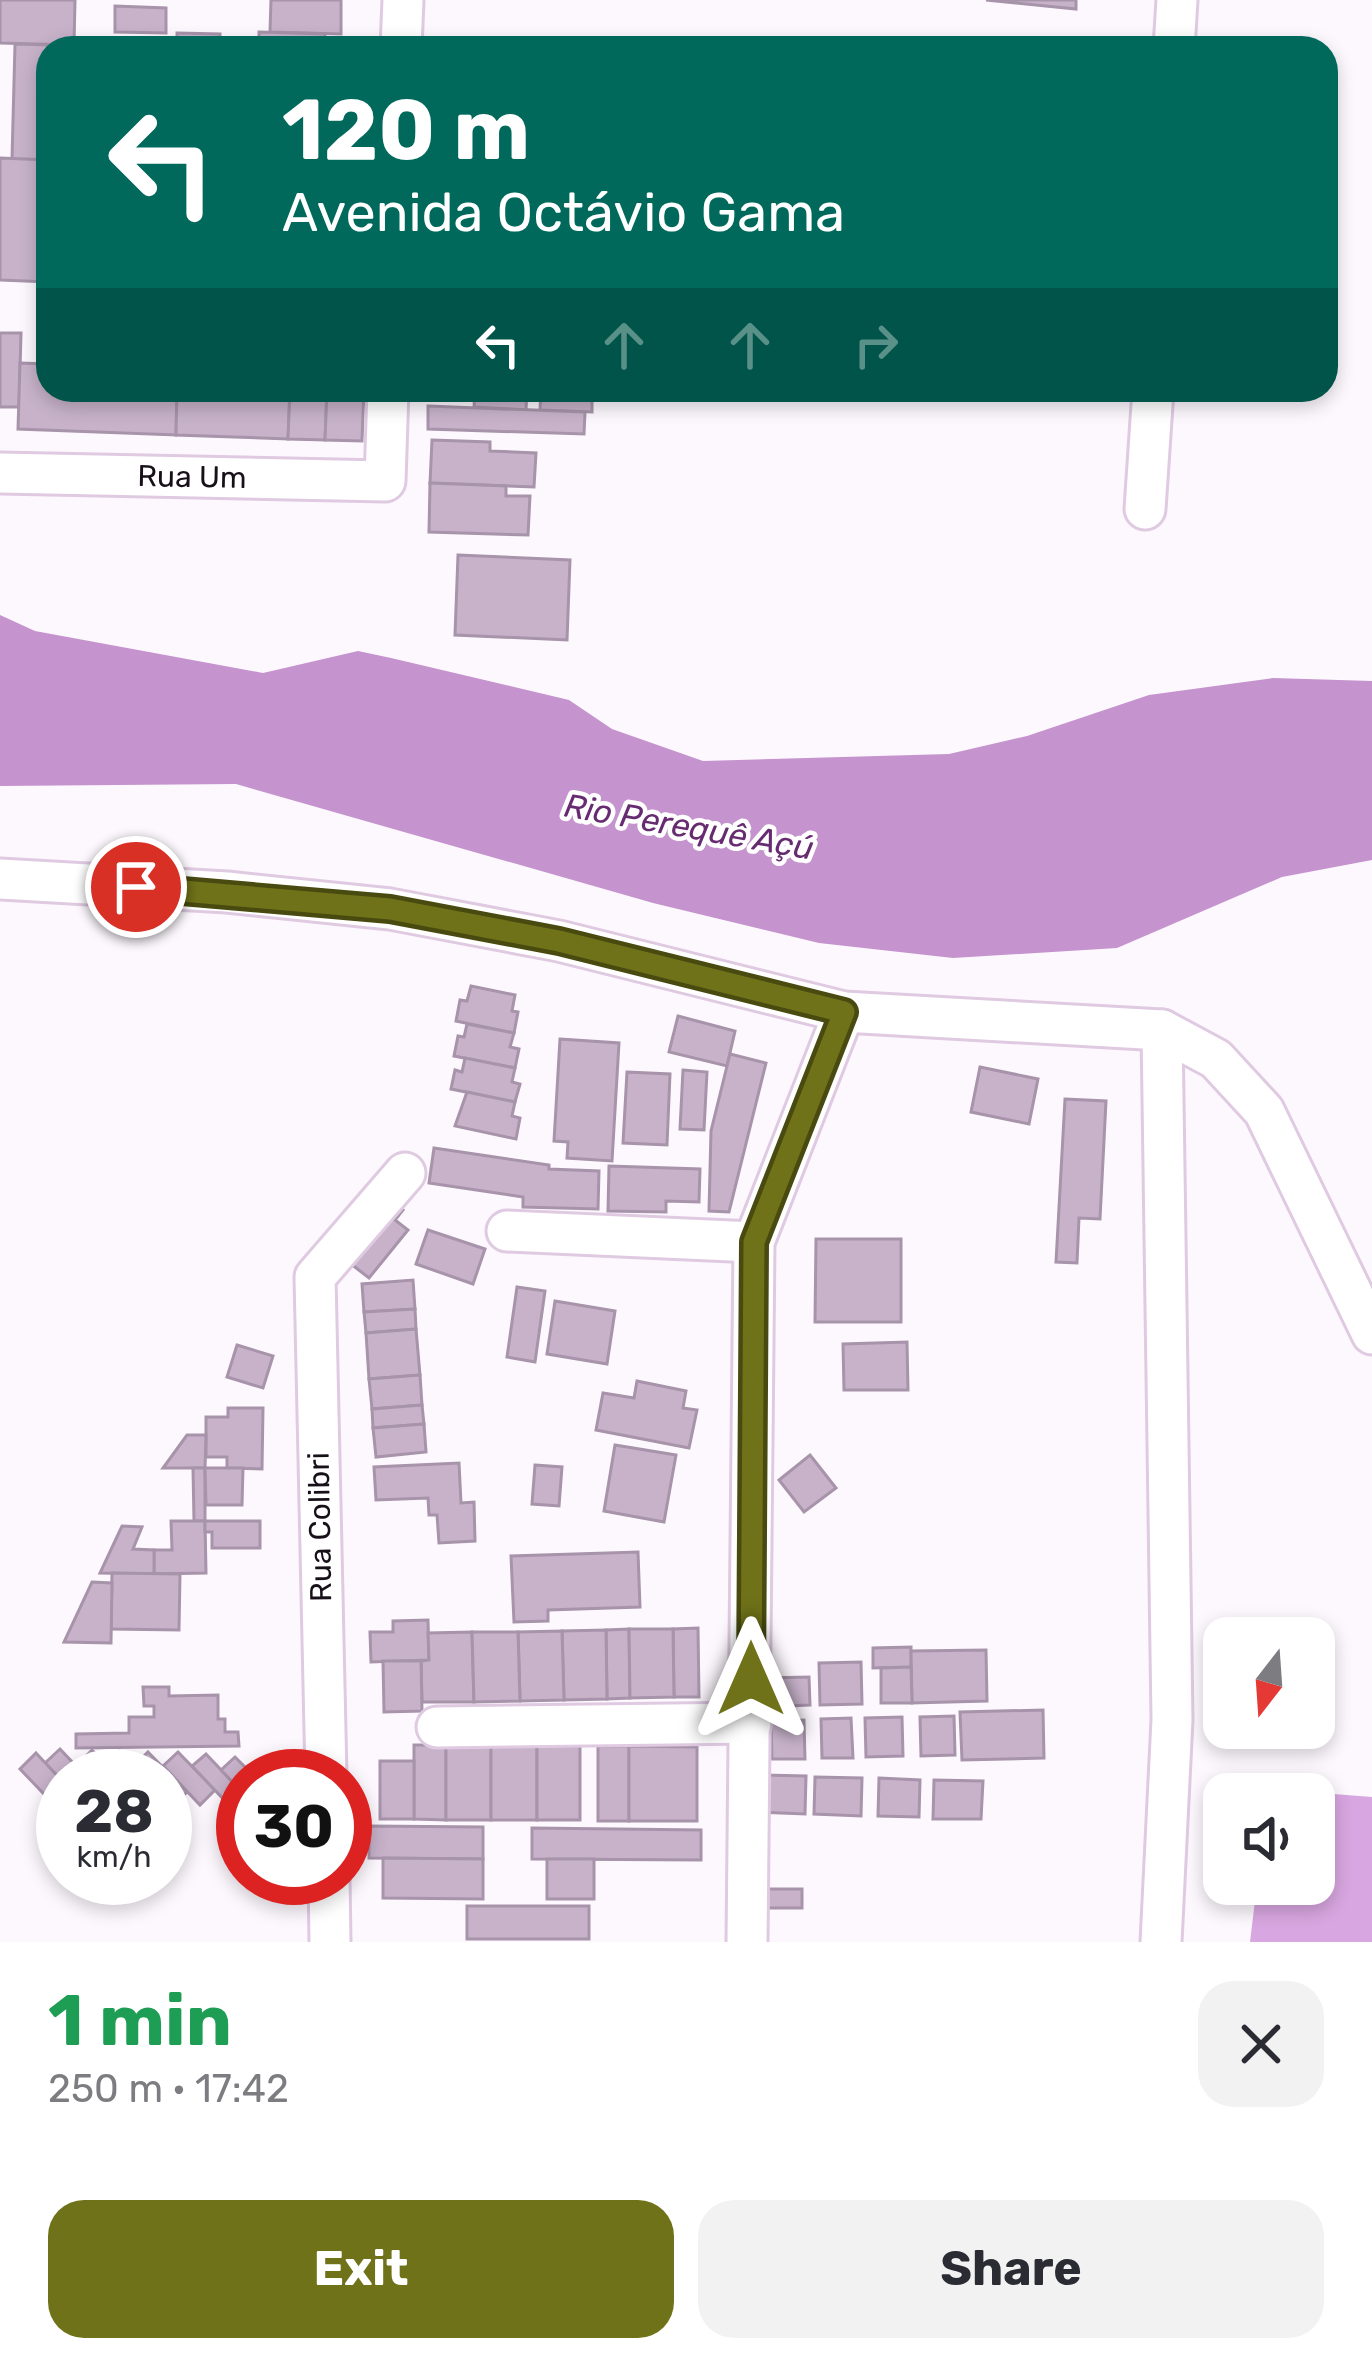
<!DOCTYPE html>
<html lang="en">
<head>
<meta charset="utf-8">
<style>
	:root { --surface:#fff; --page:#f2f2f3; --text:#2b2b33; --muted:#7c7c81; --accent:#6f7218 }
	body { margin:0; font-family:Rubik,sans-serif; background:var(--page); color:var(--text); height:100vh; display:flex; flex-direction:column; font-size:45px; white-space:nowrap }
	* { box-sizing:border-box; margin:0 }
	p { font-size:39px; color:var(--muted) }
	.icon { flex:none; width:66px; height:66px; fill:none; stroke:currentColor; stroke-width:2; stroke-linecap:round; stroke-linejoin:round }
	.map { position:relative; height:1942px; overflow:hidden }
	.drawer { display:flex; flex-direction:column; background:var(--surface); flex:1 }
	.drawer>* { flex:none }
	.guide { position:absolute; left:36px; top:36px; width:1302px; height:366px; border-radius:36px; box-shadow:0 6px 18px #0003; background:#00695c; color:#fff; overflow:hidden }
	.needle { width:78px; rotate:197deg }
	.controls { position:absolute; left:1203px; top:1617px; display:grid; gap:24px }
	.controls a { display:grid; place-items:center; width:132px; height:132px; border-radius:24px; background:var(--surface); box-shadow:0 6px 18px #0003; font-size:60px }
	.speed { position:absolute; left:36px; top:1749px; display:flex; gap:24px; font-size:60px; font-weight:700; text-align:center }
	.speed>* { display:grid; place-content:center; width:156px; height:156px; border-radius:50%; background:var(--surface); box-shadow:0 6px 18px #0003; line-height:1 }
	.speed small { font-size:30px; font-weight:400 }
	.speed .limit { border:18px solid #d22; background:#fff; color:#111 }
	.pin { position:absolute; display:grid; place-items:center; width:102px; height:102px; color:#fff; margin:-51px; border:6px solid #fff; border-radius:50%; box-shadow:0 3px 12px #0007 }
	.me { position:absolute; width:132px; margin:-66px; rotate:0deg; stroke-linejoin:round; filter:drop-shadow(0 0 9px #0008) }
	.turn { display:flex; align-items:center; gap:42px; height:252px; padding:0 48px; font-size:54px }
	.turn .icon { width:156px; height:156px; stroke-width:2.5 }
	.turn b { display:block; font-size:84px; line-height:102px }
	.lanes { display:flex; align-items:center; height:114px; padding:0 48px; background:#0003; justify-content:center; gap:60px; direction:ltr }
	.lanes .off { opacity:.35 }
	.round { display:grid; place-items:center; flex:none; width:126px; height:126px; border-radius:36px; background:var(--page) }
	.head { display:flex; align-items:center; justify-content:space-between; height:204px; padding:0 48px }
	h1 { font-size:72px; font-weight:700; line-height:90px; color:#1e9e55 }
	.action { display:flex; gap:24px; margin-top:auto; padding:24px 48px }
	.action a { flex:1; height:138px; border-radius:36px; background:var(--accent); color:#fff; font-size:48px; font-weight:700; line-height:138px; text-align:center }
	.action a+a { background:var(--page); color:var(--text) }
	.map>svg:first-child { display:block }
	.forest { fill:#d8a6e0 }
	.water { fill:#c593cd }
	.building { fill:#c7b2ca; stroke:#a793aa; stroke-width:3 }
	.lines { fill:none; stroke-linecap:round; stroke-linejoin:round }
	.minor-casing { stroke:#dfcae2; stroke-width:45 }
	.minor { stroke:#fff; stroke-width:39 }
	.route-casing { stroke:#484a10; stroke-width:30 }
	.route { stroke:#6f7218; stroke-width:21 }
	.labels { text-anchor:middle; stroke-width:9; stroke-linejoin:round; paint-order:stroke }
	.street-label { font-size:30px; fill:#181019; stroke:#fff }
	.water-label { font-size:33px; font-style:italic; fill:#662b70; stroke:#fff }
</style>
</head>
<body>
<div class="map">
<svg width="1372" height="1942" viewBox="0 0 1372 1942">
	<rect width="100%" height="100%" fill="#fdf8fe"/>
	<path class="forest" d="M1230 1786 1372 1797V1942H1250L1257 1884H1314V1794H1229Z"/>
	<path class="water" d="M0 615 35 631 263 673 358 651 391 658 569 700 612 729 703 761 949 754 1027 736 1149 695 1273 678 1372 681V860L1282 877 1117 948 953 958 819 943 653 903 236 784 0 786Z"/>
	<g class="building">
		<path d="M0 0H75L74 45 0 43Z"/>
		<path d="M271 0H341V34L270 32Z"/>
		<path d="M986 0H1076V9Z"/>
		<path d="M115 6 166 8V33L115 32Z"/>
		<path d="M259 32 325 34V48H259Z"/>
		<path d="M177 33 220 34V47L253 48H177Z"/>
		<path d="M15 44 88 46 48 48V160L12 159Z"/>
		<path d="M0 158 48 160V282L0 280Z"/>
		<path d="M0 333H21L19 407H0Z"/>
		<path d="M20 363 48 364V390H177L176 435 18 429Z"/>
		<path d="M177 390H290L288 439 176 435Z"/>
		<path d="M290 390H327L325 440 288 439Z"/>
		<path d="M327 390H364L362 441 325 440Z"/>
		<path d="M475 390H527L526 410 474 407Z"/>
		<path d="M541 390H592V412L540 410Z"/>
		<path d="M428 406 585 412 584 434 428 429Z"/>
		<path d="M432 440 490 442V451L536 453 534 487 430 483Z"/>
		<path d="M430 483 506 486V496H530L528 535 429 532Z"/>
		<path d="M458 555 570 560 567 640 455 635Z"/>
		<path d="M471 986 515 995 512 1011 518 1012 514 1033 456 1021 460 1000 467 1001Z"/>
		<path d="M678 1016 735 1031 727 1066 669 1052Z"/>
		<path d="M467 1024 514 1033 510 1047 519 1049 515 1068 454 1056 458 1036 464 1037Z"/>
		<path d="M560 1039 619 1043 612 1161 567 1158 568 1142 554 1141Z"/>
		<path d="M730 1054 766 1063 729 1212 709 1211 711 1131Z"/>
		<path d="M465 1058 515 1068 512 1082 520 1084 515 1102 451 1089 455 1070 462 1072Z"/>
		<path d="M980 1067 1038 1079 1029 1124 971 1112Z"/>
		<path d="M683 1070 707 1072 704 1130 680 1129Z"/>
		<path d="M627 1072 670 1074 667 1145 623 1143Z"/>
		<path d="M467 1092 515 1102 512 1116 520 1118 516 1139 455 1126Z"/>
		<path d="M1065 1099 1106 1101 1100 1219 1079 1218 1077 1263 1056 1262Z"/>
		<path d="M434 1148 549 1165V1169L599 1171 598 1209 523 1207V1197L429 1183Z"/>
		<path d="M609 1166 700 1169 699 1202 666 1201V1212L608 1211Z"/>
		<path d="M390 1199 403 1210 395 1220 408 1230 369 1278 342 1257Z"/>
		<path d="M428 1230 485 1249 473 1284 416 1264Z"/>
		<path d="M816 1239H901V1322H815Z"/>
		<path d="M413 1280 415 1309 364 1312 362 1284Z"/>
		<path d="M517 1287 545 1291 535 1362 507 1357Z"/>
		<path d="M555 1301 615 1311 607 1364 547 1354Z"/>
		<path d="M415 1309 416 1329 366 1333 364 1312Z"/>
		<path d="M416 1329 420 1375 369 1379 366 1333Z"/>
		<path d="M907 1342 908 1390H844L843 1344Z"/>
		<path d="M237 1345 273 1356 263 1388 227 1377Z"/>
		<path d="M420 1375 422 1405 372 1409 369 1379Z"/>
		<path d="M637 1381 686 1391 683 1408 697 1410 689 1448 596 1430 603 1393 634 1398Z"/>
		<path d="M422 1405 424 1424 373 1428 372 1409Z"/>
		<path d="M228 1408H263L262 1469 227 1468V1457H206V1417H228Z"/>
		<path d="M424 1424 426 1452 376 1457 373 1428Z"/>
		<path d="M187 1435H206L205 1468H163Z"/>
		<path d="M615 1445 676 1455 664 1522 604 1511Z"/>
		<path d="M810 1455 836 1488 804 1512 779 1480Z"/>
		<path d="M459 1463 461 1503 474 1502 475 1541 439 1543 437 1515H429L428 1498 376 1500 374 1467Z"/>
		<path d="M535 1465 562 1467 559 1506 532 1504Z"/>
		<path d="M193 1468H205V1521H194Z"/>
		<path d="M205 1468H243L242 1505H206Z"/>
		<path d="M171 1521H205L206 1573 154 1574V1550H172Z"/>
		<path d="M205 1521H260V1548H212V1532H205Z"/>
		<path d="M122 1526 142 1527 133 1549 154 1550V1574L100 1573Z"/>
		<path d="M638 1552 640 1607 548 1610V1621L514 1622 511 1556Z"/>
		<path d="M112 1573 180 1574 179 1630 111 1629Z"/>
		<path d="M92 1582 112 1583 111 1643 64 1642Z"/>
		<path d="M428 1620 429 1660 371 1662 370 1632H393V1621Z"/>
		<path d="M698 1628 699 1697H674L673 1629Z"/>
		<path d="M629 1629 630 1698 607 1699 606 1630Z"/>
		<path d="M629 1629H673L674 1697 630 1698Z"/>
		<path d="M606 1630 607 1699 564 1700 562 1631Z"/>
		<path d="M562 1631 564 1700 520 1701 518 1632Z"/>
		<path d="M472 1632 474 1702H422L421 1661 429 1660 428 1633Z"/>
		<path d="M472 1632H518L520 1701 474 1702Z"/>
		<path d="M911 1647V1667L873 1668V1648Z"/>
		<path d="M986 1650 987 1701 912 1703 911 1651Z"/>
		<path d="M383 1661H421L422 1711 384 1712Z"/>
		<path d="M861 1662 862 1704 820 1705 819 1663Z"/>
		<path d="M911 1667 912 1703H881V1668Z"/>
		<path d="M809 1677 810 1705 764 1707V1678Z"/>
		<path d="M143 1687H169V1696L218 1695V1719H225V1732H238L239 1746 76 1748V1734L129 1733V1717H154V1706H144Z"/>
		<path d="M1043 1710 1044 1758 962 1760 960 1712Z"/>
		<path d="M954 1716 955 1755 921 1756 920 1717Z"/>
		<path d="M902 1717 903 1756 866 1757 865 1718Z"/>
		<path d="M851 1718 853 1758H822L821 1719Z"/>
		<path d="M804 1720 805 1759H772L771 1721Z"/>
		<path d="M414 1745H446V1820L414 1819Z"/>
		<rect x="446" y="1745" width="45" height="75"/>
		<path d="M491 1745 537 1746V1820H491Z"/>
		<rect x="537" y="1746" width="43" height="74"/>
		<rect x="598" y="1746" width="31" height="75"/>
		<path d="M629 1746 697 1747V1821H629Z"/>
		<path d="M60 1749 76 1766 86 1776H63V1782L45 1763Z"/>
		<path d="M92 1750 105 1763 117 1776H86L76 1766Z"/>
		<path d="M119 1750 134 1766 144 1776H117L105 1763Z"/>
		<path d="M148 1752 187 1792 172 1806 165 1798V1776H144L134 1766Z"/>
		<path d="M178 1752 215 1790 200 1805 163 1766Z"/>
		<path d="M36 1753 63 1782V1814L20 1769Z"/>
		<path d="M206 1754 243 1793 230 1806 192 1766Z"/>
		<path d="M235 1757 254 1776H243V1793L221 1770Z"/>
		<rect x="380" y="1761" width="34" height="58"/>
		<path d="M756 1775 806 1776 805 1814 754 1812Z"/>
		<path d="M815 1777 862 1778 861 1816 814 1814Z"/>
		<path d="M879 1778 920 1780 919 1817 878 1816Z"/>
		<path d="M934 1780 983 1781 981 1819H933Z"/>
		<path d="M369 1826 483 1827V1859L369 1858Z"/>
		<path d="M532 1828 701 1830V1860L532 1859Z"/>
		<path d="M383 1858 483 1859V1899L383 1898Z"/>
		<rect x="547" y="1859" width="47" height="40"/>
		<rect x="765" y="1889" width="37" height="19"/>
		<rect x="467" y="1906" width="122" height="33"/>
	</g>
	<g class="lines">
		<defs>
			<g id="minor">
				<path d="M401 48 403 0"/>
				<path d="M1174 48 1177 0"/>
				<path d="M0 473 385 481 388 390"/>
				<path d="M1145 509 1153 390"/>
				<path d="M0 879 227 892 390 909 559 941 844 1012 1162 1030 1216 1059 1264 1111 1372 1334"/>
				<path d="M507 1231 754 1242"/>
				<path d="M437 1727 751 1723"/>
				<path d="M326 1776 315 1277 405 1173"/>
				<path d="M329 1878 330 1942"/>
				<path d="M747 1942 754 1242 844 1012"/>
				<path d="M1161 1942 1172 1720 1162 1030"/>
			</g>
		</defs>
		<use href="#minor" class="minor-casing"/>
		<use href="#minor" class="minor"/>
	</g>
	<g class="lines">
		<defs>
			<path id="route" d="M136 887 390 909 559 941 844 1012 754 1242 751 1679"/>
		</defs>
		<use href="#route" class="route-casing"/>
		<use href="#route" class="route"/>
	</g>
	<g class="labels">
		<g class="street-label">
			<text transform="translate(192 477) rotate(1)" y="10">Rua Um</text>
			<text transform="translate(320 1527) rotate(-91)" y="10">Rua Colibri</text>
		</g>
		<g class="water-label">
			<text transform="translate(689 826) rotate(10)" y="12">Rio Perequê Açú</text>
		</g>
	</g>
</svg>
<div class="controls">
<a><svg class="needle" viewBox="-14 -14 28 28"><path d="M0-13l5 13h-10z" fill="#e53935"/><path d="M0 13l5-13h-10z" fill="#7c7c81"/></svg></a>
<a><svg class="icon" aria-label="sound" viewBox="0 0 24 24"><path d="M4 9h4l5-4v14l-5-4H4zM17 9q2 3 0 6"/></svg></a>
</div>
<div class="speed"><div>28<small>km/h</small></div><div class="limit">30</div></div>
<div class="pin" style="left:136px;top:887px;background:#d93025"><svg class="icon" aria-label="arrive" viewBox="0 0 24 24"><path d="M6 21V4h12l-3 4 3 4H6"/></svg></div>
<svg class="me" style="left:751px;top:1679px" viewBox="-20 -20 40 40"><path d="M0-17L14 15 0 8-14 15z" fill="#6f7218" stroke="#fff" stroke-width="4"/></svg>
<div class="guide">
<div class="turn"><svg class="icon" aria-label="left" viewBox="0 0 24 24"><path d="M17 20v-9H6M10 6l-5 5 5 5"/></svg><div><b>120 m</b>Avenida Octávio Gama</div></div>
<div class="lanes"><svg class="icon" aria-label="left" viewBox="0 0 24 24"><path d="M17 20v-9H6M10 6l-5 5 5 5"/></svg><svg class="icon off" aria-label="ahead" viewBox="0 0 24 24"><path d="M12 20V5M6 11l6-6 6 6"/></svg><svg class="icon off" aria-label="ahead" viewBox="0 0 24 24"><path d="M12 20V5M6 11l6-6 6 6"/></svg><svg class="icon off" aria-label="right" viewBox="0 0 24 24"><path d="M7 20v-9h11M14 6l5 5-5 5"/></svg></div>
</div>
</div>
<section class="drawer">
<div class="head"><div><h1>1 min</h1><p>250 m · 17:42</p></div><a class="round"><svg class="icon" aria-label="close" viewBox="0 0 24 24"><path d="M6 6l12 12M18 6L6 18"/></svg></a></div>
<div class="action"><a>Exit</a><a>Share</a></div>
</section>
</body>
</html>
